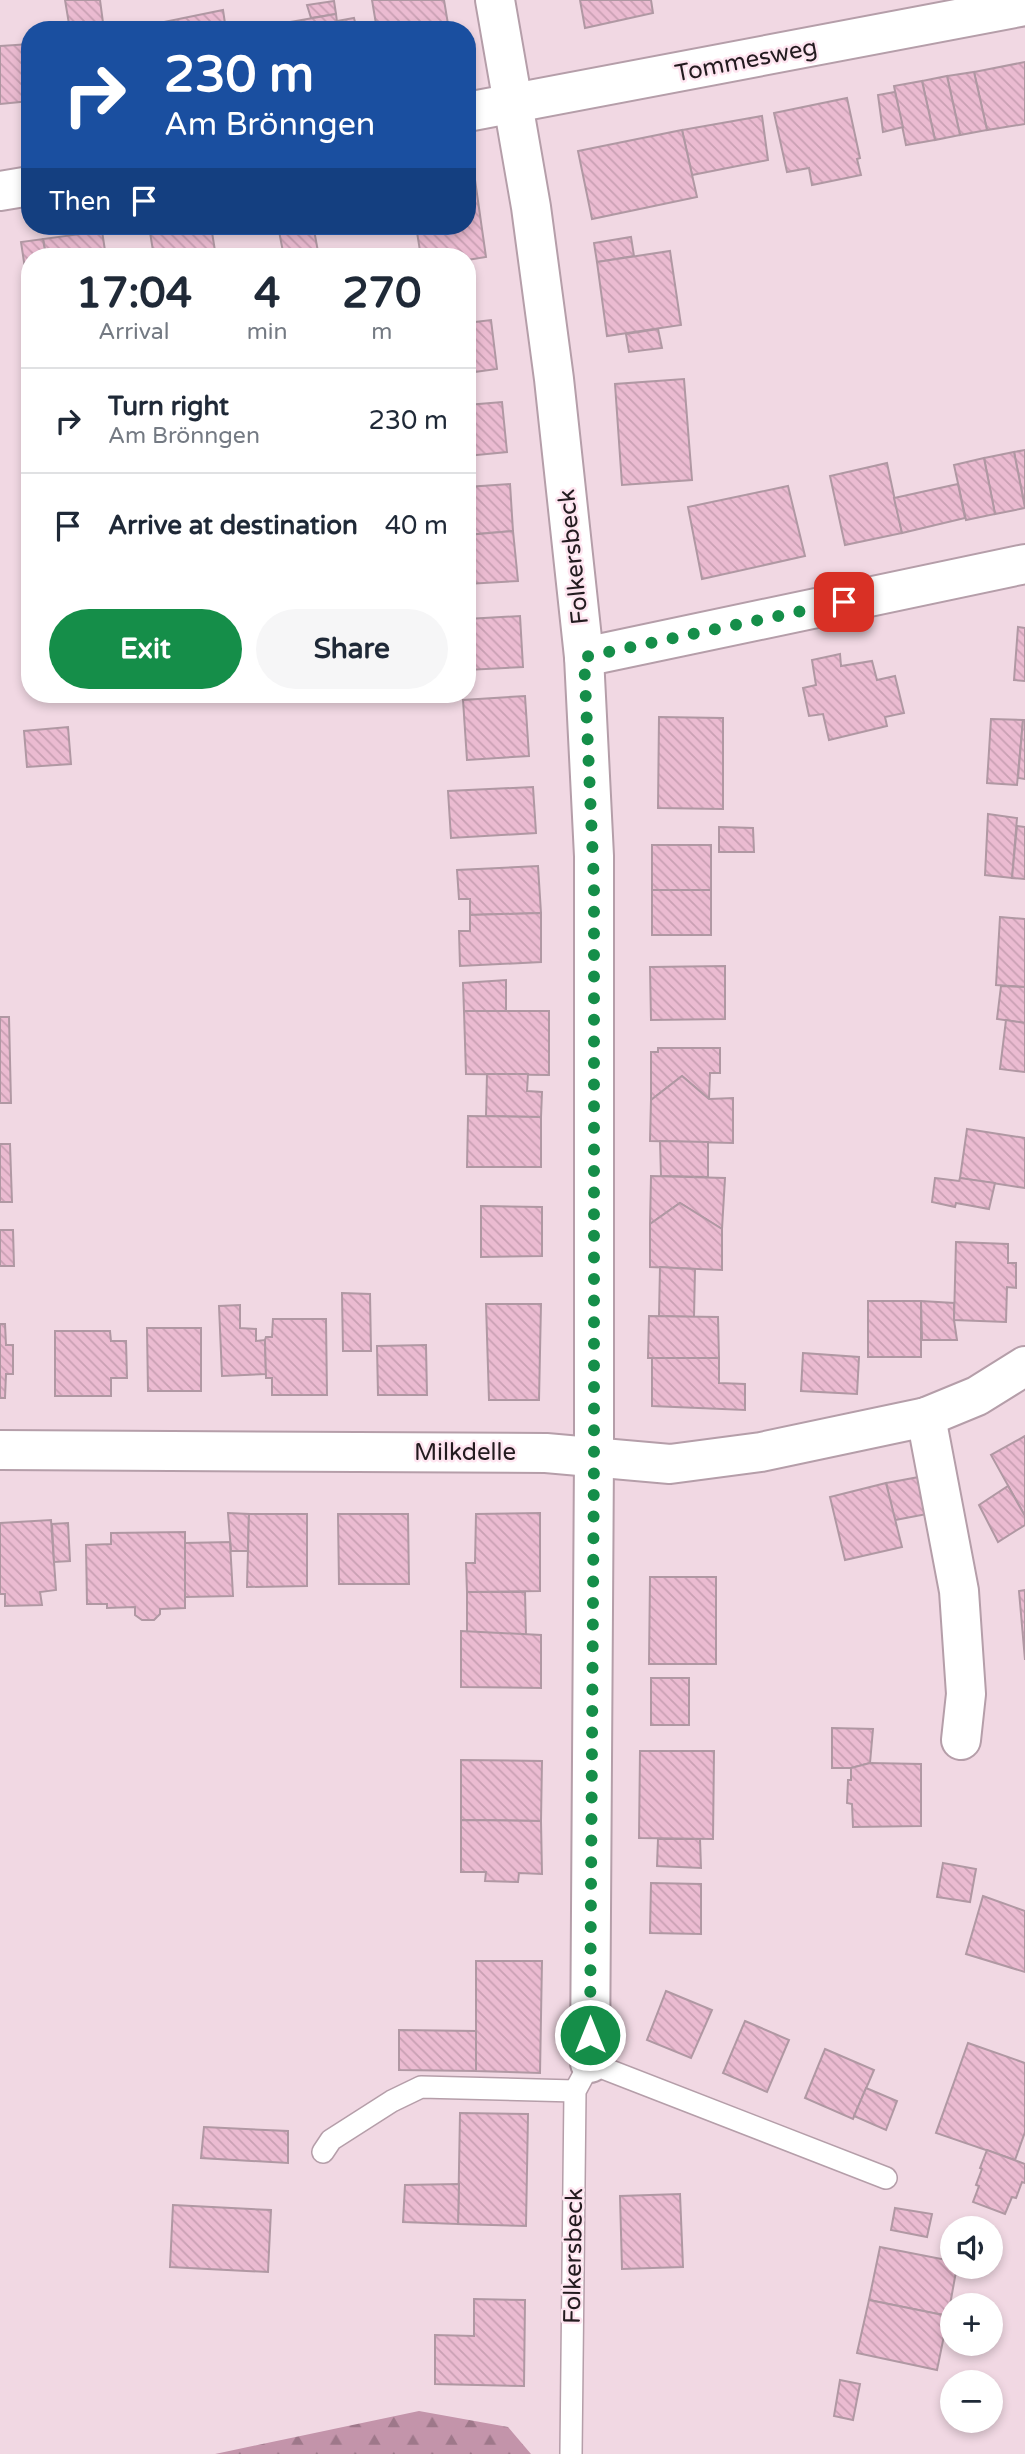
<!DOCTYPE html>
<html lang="en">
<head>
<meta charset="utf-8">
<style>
	:root { --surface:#fff; --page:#f6f6f7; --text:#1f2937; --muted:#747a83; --line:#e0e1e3; --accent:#158e49 }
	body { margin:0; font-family:"Varela Round",sans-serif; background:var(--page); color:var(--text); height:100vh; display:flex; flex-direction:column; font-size:26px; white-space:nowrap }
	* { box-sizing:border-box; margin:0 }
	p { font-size:23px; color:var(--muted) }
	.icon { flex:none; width:38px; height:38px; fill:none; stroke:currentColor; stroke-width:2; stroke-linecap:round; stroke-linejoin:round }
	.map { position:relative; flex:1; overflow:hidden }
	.drawer { position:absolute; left:21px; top:248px; width:455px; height:455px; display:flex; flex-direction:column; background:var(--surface); border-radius:28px; box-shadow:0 4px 10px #0003 }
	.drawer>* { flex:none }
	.top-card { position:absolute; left:21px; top:21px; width:455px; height:214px; border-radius:28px; box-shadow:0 4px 10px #0003; background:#1a4fa0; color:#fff; overflow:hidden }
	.controls { position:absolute; left:940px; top:2216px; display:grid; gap:14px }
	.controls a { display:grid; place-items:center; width:63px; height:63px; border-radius:50%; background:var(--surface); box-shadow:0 4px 10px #0003; font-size:35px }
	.pin { position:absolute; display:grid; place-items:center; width:60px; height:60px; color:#fff; margin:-30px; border-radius:14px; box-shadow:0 4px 10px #0006 }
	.me { position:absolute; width:77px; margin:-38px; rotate:0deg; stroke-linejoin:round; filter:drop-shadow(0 0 5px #0008) }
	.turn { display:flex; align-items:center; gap:24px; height:147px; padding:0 28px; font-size:32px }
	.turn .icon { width:91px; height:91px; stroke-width:2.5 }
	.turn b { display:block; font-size:49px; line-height:60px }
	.then { display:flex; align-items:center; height:66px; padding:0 28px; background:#0003; gap:14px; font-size:26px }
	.eta { display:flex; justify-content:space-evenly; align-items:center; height:119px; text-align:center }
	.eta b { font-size:42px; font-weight:800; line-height:49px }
	.primary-button { display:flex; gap:14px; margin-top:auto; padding:14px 28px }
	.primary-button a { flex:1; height:80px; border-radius:42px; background:var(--accent); color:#fff; font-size:28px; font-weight:800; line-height:80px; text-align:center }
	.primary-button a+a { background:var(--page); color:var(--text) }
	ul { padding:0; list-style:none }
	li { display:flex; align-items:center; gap:21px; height:105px; padding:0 28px; border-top:2px solid var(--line) }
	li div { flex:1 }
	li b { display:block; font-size:26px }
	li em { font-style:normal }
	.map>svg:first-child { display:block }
	.forest { fill:url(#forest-firs) }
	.building { fill:url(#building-back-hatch); stroke:#b098a3; stroke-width:2 }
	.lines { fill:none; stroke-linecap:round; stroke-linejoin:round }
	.service-casing { stroke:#b59ea9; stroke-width:24 }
	.minor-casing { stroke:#b59ea9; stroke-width:42 }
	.service { stroke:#fff; stroke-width:21 }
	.minor { stroke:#fff; stroke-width:38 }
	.route { stroke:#158e49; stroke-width:12; stroke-dasharray:0 21.6 }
	.labels { text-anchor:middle; stroke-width:5; stroke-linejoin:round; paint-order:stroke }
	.street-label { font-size:24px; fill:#231b1f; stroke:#fee5f0 }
</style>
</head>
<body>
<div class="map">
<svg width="1025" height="2454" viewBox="0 0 1025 2454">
	<defs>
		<pattern id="forest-firs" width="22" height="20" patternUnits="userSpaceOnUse" patternTransform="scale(1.75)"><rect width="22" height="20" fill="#c394aa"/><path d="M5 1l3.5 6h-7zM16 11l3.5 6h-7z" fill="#9e788a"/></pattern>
		<pattern id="building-back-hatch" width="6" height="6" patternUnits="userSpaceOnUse" patternTransform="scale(1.75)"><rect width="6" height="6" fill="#ebbbd1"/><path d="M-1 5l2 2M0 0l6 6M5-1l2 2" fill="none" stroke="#c9a0b3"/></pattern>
	</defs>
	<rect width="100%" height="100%" fill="#f1d8e3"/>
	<path class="forest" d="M419 2411 508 2427 531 2454H215Z"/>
	<g class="building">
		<path d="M65 0H100L104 30H70Z"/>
		<path d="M372 0H444L449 30H377Z"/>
		<path d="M580 0H651L653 13 585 28Z"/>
		<path d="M334 1 336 14 311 18 307 5Z"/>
		<path d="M223 10 226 30H160L159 23Z"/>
		<path d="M336 14 338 30H274L273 25Z"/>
		<path d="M354 18 357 30H339L337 21Z"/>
		<path d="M30 44V101L0 104V46Z"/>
		<path d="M1025 62V124L987 130 974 72Z"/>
		<path d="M974 72 987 130 960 135 947 76Z"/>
		<path d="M947 76 960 135 935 140 922 81Z"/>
		<path d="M922 81 935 140 906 145 894 86Z"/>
		<path d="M895 92 903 127 883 132 878 95Z"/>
		<path d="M847 98 860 158 857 159 861 175 812 185 809 168 787 172 774 113Z"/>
		<path d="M762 116 768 160 692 175 682 130Z"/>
		<path d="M682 130 697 197 592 219 578 151Z"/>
		<path d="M474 173 486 257 467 260V257H421L416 226H467V174Z"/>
		<path d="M149 226H211L216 257H154Z"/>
		<path d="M278 226H336L314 230 319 257H284Z"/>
		<path d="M102 231 106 257H46L43 239Z"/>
		<path d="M631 237 634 256 597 262 594 243Z"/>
		<path d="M43 239 46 257H30V282H27L21 242Z"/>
		<path d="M670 251 681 325 607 336 597 262Z"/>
		<path d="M491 320 497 369 467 373V323Z"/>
		<path d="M658 329 662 348 629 352 626 334Z"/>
		<path d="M684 379 692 480 622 485 615 384Z"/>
		<path d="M502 402 507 452 467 456V405Z"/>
		<path d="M1025 450V507L1014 452Z"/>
		<path d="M1014 452 1025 508 995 514 984 458Z"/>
		<path d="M467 456 471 487H467Z"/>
		<path d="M984 458 995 514 966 520 954 465Z"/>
		<path d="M887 463 902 533 845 545 830 476Z"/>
		<path d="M510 484 513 531 467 535V487Z"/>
		<path d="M958 484 965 518 902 533 894 498Z"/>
		<path d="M788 486 805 556 702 579 688 507Z"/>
		<path d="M513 531 518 581 467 584V535Z"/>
		<path d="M520 616 523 667 467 670V619Z"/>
		<path d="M1018 627 1025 628V681L1014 680Z"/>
		<path d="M840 654 841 666 872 661 877 680 895 676 904 713 885 717 887 726 829 740 823 714 809 716 803 688 816 685 812 660Z"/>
		<path d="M525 696 529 756 467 760 463 700Z"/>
		<path d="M659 717 723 718V809L658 808Z"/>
		<path d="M991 719 1023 720 1017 785 987 783Z"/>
		<path d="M1023 720H1025V779L1018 778Z"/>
		<path d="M68 727 71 764 27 767 24 731Z"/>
		<path d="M533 787 536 833 451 838 448 791Z"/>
		<path d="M988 814 1017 818 1012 878 985 875Z"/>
		<path d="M1017 826 1025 827V879L1012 878Z"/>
		<path d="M719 827 753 828 754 852H719Z"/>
		<rect x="652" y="845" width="59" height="45"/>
		<path d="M538 866 541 913 470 915V899H459L457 870Z"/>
		<rect x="652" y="890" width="59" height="45"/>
		<path d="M541 913V962L460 966 459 931H470V915Z"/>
		<path d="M1000 917 1025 919V987L996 985Z"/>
		<path d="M725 966V1019L651 1020 650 967Z"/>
		<path d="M506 980V1011H464L463 983Z"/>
		<path d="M1001 986 1025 987V1023L997 1019Z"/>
		<path d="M464 1011H549V1075L466 1074Z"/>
		<path d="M0 1017H9L11 1103H0Z"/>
		<path d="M1006 1020 1025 1023V1072L1000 1069Z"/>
		<path d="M658 1048H720V1073H710L709 1099 682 1076 651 1100V1052H658Z"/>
		<path d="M487 1074H528L527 1091 542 1092 541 1117 486 1116Z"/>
		<path d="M682 1076 709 1099 733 1098V1143L650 1141 651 1100Z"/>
		<path d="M468 1116 541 1117V1167H467Z"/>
		<path d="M967 1129 1025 1138V1188L960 1178Z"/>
		<path d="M660 1141 708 1142V1177L661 1176Z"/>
		<path d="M0 1144H10L12 1202H0Z"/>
		<path d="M651 1176 725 1178 722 1229 680 1203 650 1224Z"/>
		<path d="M935 1178 959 1181 960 1178 995 1183 989 1209 956 1203 955 1207 932 1202Z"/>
		<path d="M680 1203 722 1229V1270L650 1267V1224Z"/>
		<path d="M481 1206 542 1207V1256L481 1257Z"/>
		<path d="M0 1230H13L14 1266H0Z"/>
		<path d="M956 1242 1008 1244V1263H1016V1288L1007 1287 1006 1322 954 1320Z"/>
		<path d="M660 1267 695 1269 694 1317 659 1316Z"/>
		<path d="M342 1293 370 1294 371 1351H343Z"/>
		<rect x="868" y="1301" width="53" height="56"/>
		<path d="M921 1301 954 1303V1320L957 1340H922Z"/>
		<path d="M486 1304H541L539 1400H489Z"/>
		<path d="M240 1305V1328L256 1329V1341L265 1340 266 1374 222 1376 219 1306Z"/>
		<path d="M649 1316 718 1317 719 1358H648Z"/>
		<path d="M273 1319H326L327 1395H272V1378H266L265 1340 266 1337H272Z"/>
		<path d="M0 1324H5L6 1345H13V1374H6L5 1398H0Z"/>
		<path d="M147 1328H201V1391H148Z"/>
		<path d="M55 1331H110L111 1341H126L127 1378H111V1396H55Z"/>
		<path d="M426 1345 427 1395H378L377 1346Z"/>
		<path d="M803 1353 859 1357 857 1394 801 1391Z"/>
		<path d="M652 1358H719V1383L745 1384V1410L652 1406Z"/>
		<path d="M1025 1436V1516L991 1455Z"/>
		<path d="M919 1477 927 1514 895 1520 886 1483Z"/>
		<path d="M886 1483 902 1547 845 1560 830 1497Z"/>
		<path d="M1008 1486 1025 1516V1525L998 1542 979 1505Z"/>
		<path d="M228 1513 249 1514 248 1551H231Z"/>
		<path d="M540 1513V1591L467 1592 466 1563H475L476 1514Z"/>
		<path d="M249 1514H307V1586L247 1587Z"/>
		<path d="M338 1514H408L409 1584H339Z"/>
		<path d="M51 1520 56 1590 40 1592 42 1605 5 1606V1594H0V1523Z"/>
		<path d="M68 1523 70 1561 54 1562 52 1524Z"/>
		<path d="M185 1532V1608L160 1609V1614L154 1620H142L135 1615V1607L107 1608V1604H87L86 1545 111 1544V1533Z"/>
		<path d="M230 1542 233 1596 185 1597V1543Z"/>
		<path d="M650 1577H716V1664H649Z"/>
		<path d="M1025 1590V1660L1019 1591Z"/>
		<path d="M467 1592H525L526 1635 467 1632Z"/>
		<path d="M461 1631 541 1635V1688L461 1687Z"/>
		<rect x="651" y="1678" width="38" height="47"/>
		<path d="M832 1728 873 1729 870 1763 851 1768H832Z"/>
		<path d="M640 1751H714L713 1839 639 1838Z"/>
		<path d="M461 1760 542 1761 541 1821 461 1820Z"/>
		<path d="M870 1763 921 1764V1826L853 1827 852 1804 847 1803 848 1780H851V1768Z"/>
		<path d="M461 1820 541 1821 542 1874 519 1873 518 1882 485 1881 486 1872H461Z"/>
		<path d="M658 1839H700L701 1868 657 1866Z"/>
		<path d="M943 1863 976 1869 970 1902 937 1897Z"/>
		<path d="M651 1883 701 1884V1934L650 1933Z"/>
		<path d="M983 1896 1025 1911V1972L966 1954Z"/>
		<path d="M476 1961H542L540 2073 476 2071Z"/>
		<path d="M666 1991 712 2010 691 2058 647 2040Z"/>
		<path d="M745 2021 789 2040 767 2092 723 2073Z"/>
		<path d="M399 2030 476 2031V2071L399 2070Z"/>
		<path d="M968 2043 1025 2063V2132L1015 2160 936 2133Z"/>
		<path d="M825 2049 874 2070 853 2119 805 2098Z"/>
		<path d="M866 2088 897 2101 886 2130 854 2116Z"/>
		<path d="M460 2113 528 2114 526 2226 458 2224Z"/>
		<path d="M204 2127 288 2131V2163L201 2158Z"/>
		<path d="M987 2150 1025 2164V2183L1022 2182 1016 2198 1012 2197 1005 2214 973 2202 979 2186 976 2185 982 2169 980 2168Z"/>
		<path d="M459 2184 458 2224 403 2222 405 2185Z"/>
		<path d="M680 2194 683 2267 622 2269 620 2196Z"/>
		<path d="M173 2205 271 2210 268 2272 170 2267Z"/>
		<path d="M895 2208 932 2214 927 2237 891 2230Z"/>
		<path d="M880 2247 952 2261V2266H957L948 2316 869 2300Z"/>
		<path d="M474 2299 525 2300 524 2386 435 2384V2335L474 2336Z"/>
		<path d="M869 2300 948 2316 937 2370 857 2353Z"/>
		<path d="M840 2380 860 2384 853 2420 834 2416Z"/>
	</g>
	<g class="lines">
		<defs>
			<g id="service">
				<path d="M323 2152 331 2140 392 2101 421 2087 575 2091"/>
				<path d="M571 2454 575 2091 590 2063 886 2178"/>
			</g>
			<g id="minor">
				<path d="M495 0 531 207 554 379 584 657 594 856V1457L590 2063"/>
				<path d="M467 112 1025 6"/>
				<path d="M0 191 30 186"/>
				<path d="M584 657 1025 564"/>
				<path d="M926 1417 959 1591 966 1694 961 1740"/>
				<path d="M0 1450 546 1453 670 1464 761 1452 926 1417 977 1396 1025 1366"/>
			</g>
		</defs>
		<use href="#service" class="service-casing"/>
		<use href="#minor" class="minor-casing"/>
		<use href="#service" class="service"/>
		<use href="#minor" class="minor"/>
	</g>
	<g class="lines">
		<path class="route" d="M590 2035 594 1457V884L584 657 844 602"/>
	</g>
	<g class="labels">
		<g class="street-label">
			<text transform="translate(746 60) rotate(-11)" y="8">Tommesweg</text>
			<text transform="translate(573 557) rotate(-96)" y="8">Folkersbeck</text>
			<text x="465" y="1460">Milkdelle</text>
			<text transform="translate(573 2256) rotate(-89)" y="8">Folkersbeck</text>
		</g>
	</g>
</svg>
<div class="controls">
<a><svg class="icon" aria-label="sound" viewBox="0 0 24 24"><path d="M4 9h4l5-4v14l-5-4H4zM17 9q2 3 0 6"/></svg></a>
<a>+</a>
<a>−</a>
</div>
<div class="pin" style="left:844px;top:602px;background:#d93025"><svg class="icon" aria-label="arrive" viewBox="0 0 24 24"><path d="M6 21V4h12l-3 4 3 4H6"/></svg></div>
<svg class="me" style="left:590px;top:2035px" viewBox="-20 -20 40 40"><circle r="17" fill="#158e49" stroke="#fff" stroke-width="3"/><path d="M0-11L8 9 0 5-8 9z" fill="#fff"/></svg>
<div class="top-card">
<div class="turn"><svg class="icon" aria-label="right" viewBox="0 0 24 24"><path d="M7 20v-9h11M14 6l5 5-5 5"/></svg><div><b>230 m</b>Am Brönngen</div></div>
<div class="then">Then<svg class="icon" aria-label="arrive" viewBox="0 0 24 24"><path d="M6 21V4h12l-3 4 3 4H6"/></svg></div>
</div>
<section class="drawer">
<div class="eta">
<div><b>17:04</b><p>Arrival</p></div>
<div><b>4</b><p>min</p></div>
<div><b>270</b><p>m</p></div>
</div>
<ul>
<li><svg class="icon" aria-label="right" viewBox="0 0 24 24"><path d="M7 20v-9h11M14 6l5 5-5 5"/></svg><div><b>Turn right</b><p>Am Brönngen</p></div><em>230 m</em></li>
<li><svg class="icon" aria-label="arrive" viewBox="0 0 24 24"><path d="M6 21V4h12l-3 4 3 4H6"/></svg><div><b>Arrive at destination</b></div><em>40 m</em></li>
</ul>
<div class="primary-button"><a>Exit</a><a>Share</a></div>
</section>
</div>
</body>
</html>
